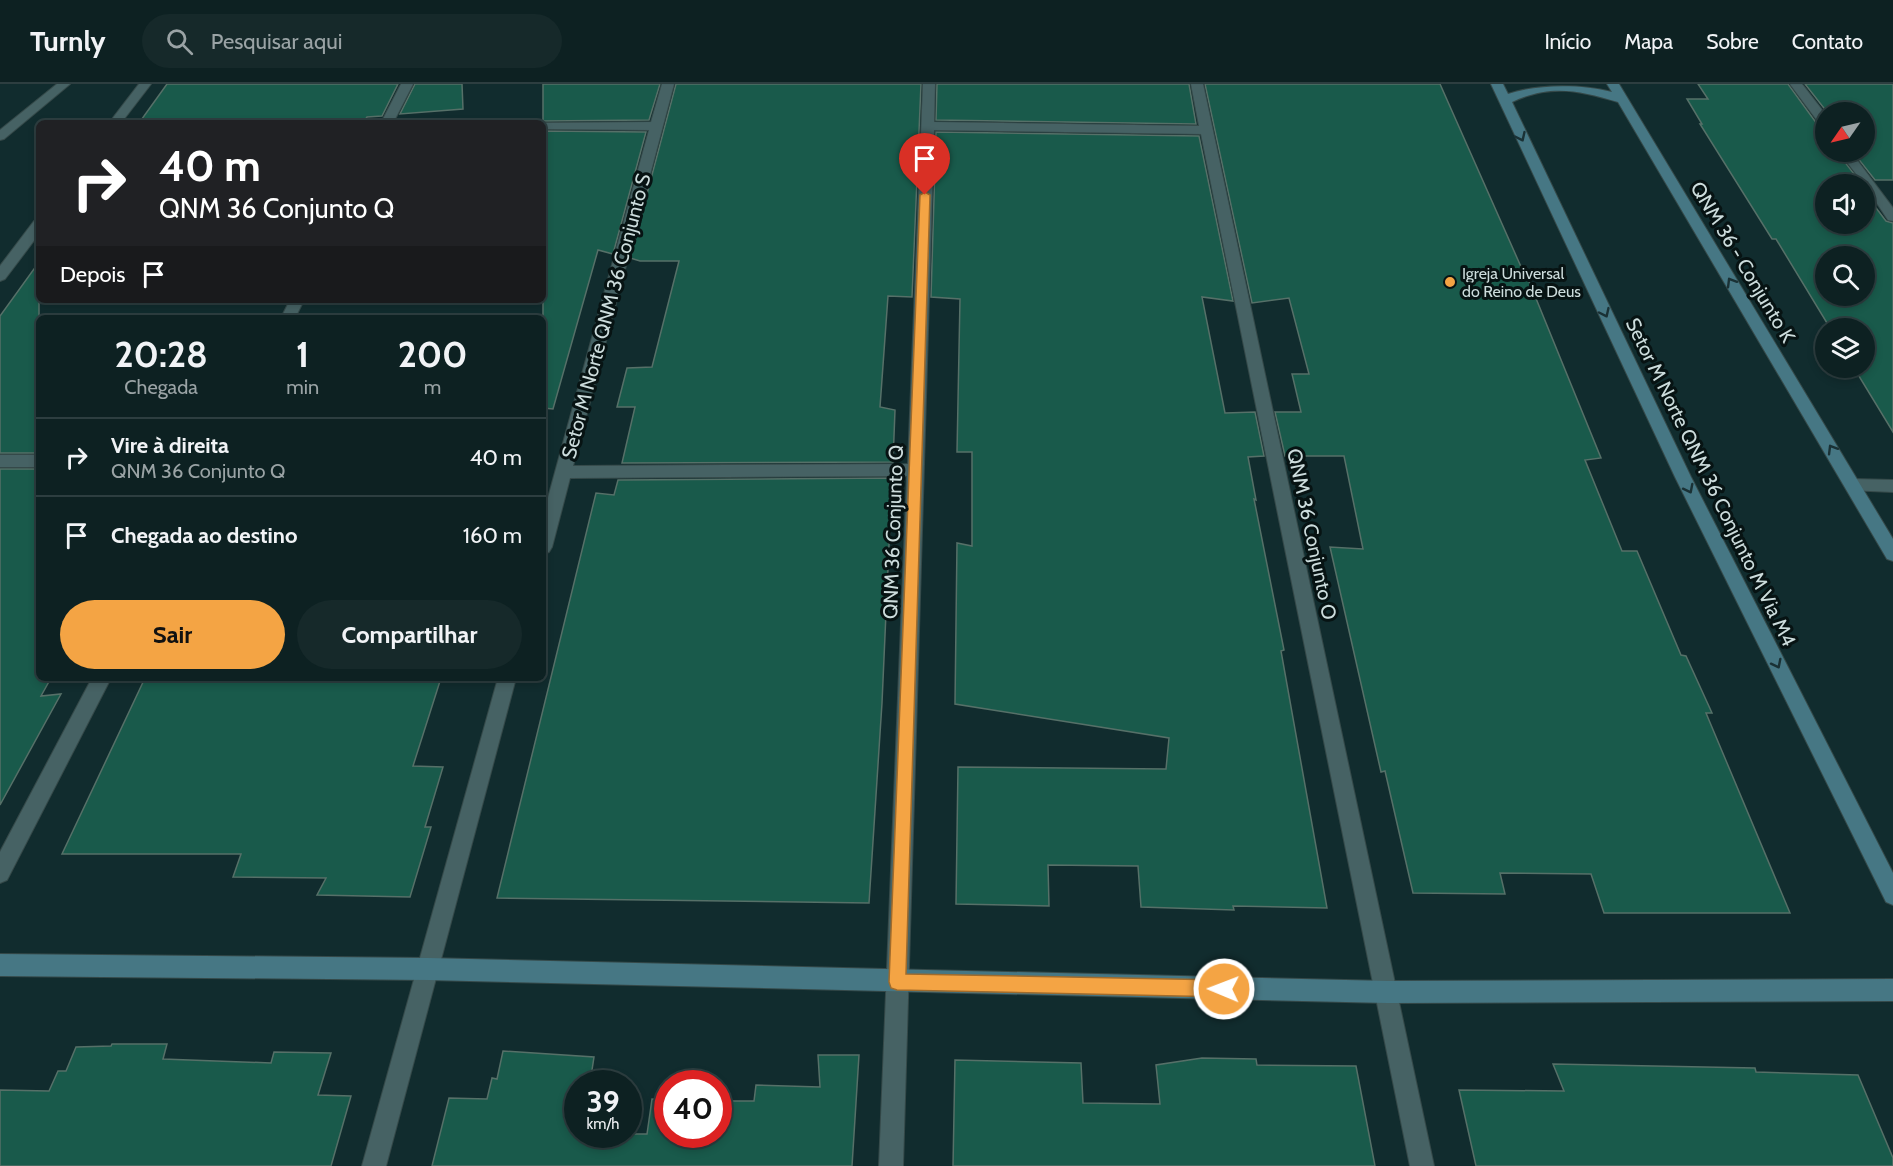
<!DOCTYPE html>
<html lang="pt">
<head>
<meta charset="utf-8">
<style>
	:root { --surface:#0d2122; --page:#16292a; --text:#f1f3f6; --muted:#9aa3a5; --line:#2d3e40; --accent:#f4a444 }
	body { margin:0; font-family:Cabin,sans-serif; background:var(--page); color:var(--text); height:100vh; display:flex; flex-direction:column; font-size:22px; white-space:nowrap }
	* { box-sizing:border-box; margin:0 }
	p { font-size:20px; color:var(--muted) }
	.icon { flex:none; width:33px; height:33px; fill:none; stroke:currentColor; stroke-width:2; stroke-linecap:round; stroke-linejoin:round }
	.map { position:relative; flex:1; overflow:hidden }
	.sheet { position:absolute; left:36px; top:231px; width:510px; height:366px; display:flex; flex-direction:column; background:var(--surface); border-radius:9px; box-shadow:0 3px 9px #0003,0 0 0 2px var(--line) }
	.sheet>* { flex:none }
	.top-card { position:absolute; left:36px; top:36px; width:510px; height:183px; border-radius:9px; box-shadow:0 3px 9px #0003,0 0 0 2px var(--line); background:#202124; color:#fff; overflow:hidden }
	.needle { width:39px; rotate:236deg }
	.buttons { position:absolute; left:1815px; top:18px; display:grid; gap:12px }
	.buttons a { display:grid; place-items:center; width:60px; height:60px; border-radius:50%; background:var(--surface); box-shadow:0 3px 9px #0003,0 0 0 2px var(--line); font-size:30px }
	.speed { position:absolute; left:564px; top:986px; display:flex; gap:12px; font-size:30px; font-weight:700; text-align:center }
	.speed>* { display:grid; place-content:center; width:78px; height:78px; border-radius:50%; background:var(--surface); box-shadow:0 3px 9px #0003,0 0 0 2px var(--line); line-height:1 }
	.speed small { font-size:15px; font-weight:400 }
	.speed .limit { border:9px solid #d22; background:#fff; color:#111 }
	.pin { position:absolute; display:grid; place-items:center; width:51px; height:51px; color:#fff; margin:-62px -26px; border-radius:50% 50% 50% 0; rotate:-45deg; box-shadow:0 0 6px #0007 }
	.pin .icon { rotate:45deg }
	.me { position:absolute; width:66px; margin:-33px; rotate:271deg; stroke-linejoin:round; filter:drop-shadow(0 0 4px #0008) }
	.turn { display:flex; align-items:center; gap:21px; height:126px; padding:0 24px; font-size:27px }
	.turn .icon { width:78px; height:78px; stroke-width:2.5 }
	.turn b { display:block; font-size:42px; line-height:51px }
	.then { display:flex; align-items:center; height:57px; padding:0 24px; background:#0003; gap:12px; font-size:22px }
	.eta { display:flex; justify-content:space-evenly; align-items:center; height:102px; text-align:center }
	.eta b { font-size:36px; font-weight:800; line-height:42px }
	.action { display:flex; gap:12px; margin-top:auto; padding:12px 24px }
	.action a { flex:1; height:69px; border-radius:36px; background:var(--accent); color:#111; font-size:24px; font-weight:800; line-height:69px; text-align:center }
	.action a+a { background:var(--page); color:var(--text) }
	ul { padding:0; list-style:none }
	li { display:flex; align-items:center; gap:18px; height:78px; padding:0 24px; border-top:2px solid var(--line) }
	li div { flex:1 }
	li b { display:block; font-size:22px }
	li em { font-style:normal }
	header { display:flex; align-items:center; gap:36px; box-sizing:border-box; height:84px; padding:0 30px; background:var(--surface); border-bottom:2px solid var(--line) }
	header strong { font-size:28px }
	nav { display:flex; gap:33px; margin-inline-start:auto; font-size:21px }
	.search { width:420px; height:54px; background:var(--page); display:flex; align-items:center; gap:15px; box-sizing:border-box; padding:0 21px; border-radius:33px; color:var(--muted); font-size:22px }
	.map>svg:first-child { display:block }
	.building { fill:#195a4b; stroke:#567068; stroke-width:1.5; fill-rule:evenodd }
	.lines { fill:none; stroke-linecap:round; stroke-linejoin:round }
	.street-casing { stroke:#354949; stroke-width:2 }
	.secondary-casing { stroke:#354949; stroke-width:2 }
	.street { fill:#466264; fill-rule:evenodd }
	.secondary { fill:#467784; fill-rule:evenodd }
	.oneway { stroke:#1a3135 }
	.route { fill:#f4a444; stroke:#9f6b2c; stroke-width:1.5 }
	.poi-dot { fill:#f4a444; stroke:#071313; stroke-width:2 }
	.labels { text-anchor:middle; stroke-width:6; stroke-linejoin:round; paint-order:stroke }
	.far-poi-label { font-size:16px; fill:#ccdcdc; stroke:#071313; text-anchor:start }
	.street-label { font-size:20px; fill:#ccdcdc; stroke:#071313 }
</style>
</head>
<body>
<header>
<strong>Turnly</strong>
<div class="search"><svg class="icon" aria-label="search" viewBox="0 0 24 24"><circle cx="10" cy="10" r="6"/><path d="M15 15l6 6"/></svg>Pesquisar aqui</div>
<nav><a>Início</a><a>Mapa</a><a>Sobre</a><a>Contato</a></nav>
</header>
<div class="map">
<svg width="1893" height="1082" viewBox="0 0 1893 1082">
	<rect width="100%" height="100%" fill="#112c2e"/>
	<g class="building">
		<path d="M167 0H398L382 32 367 33 363 39H139Z"/>
		<path d="M415 0H462L463 25 400 30Z"/>
		<path d="M543 0H660L649 36 543 37Z"/>
		<path d="M676 0H921L912 213 888 212 880 323 895 326 893 378 622 379 635 323H617L627 284 652 283 679 177H640L630 174Z"/>
		<path d="M937 0H1189L1196 40 936 36Z"/>
		<path d="M1205 0H1440L1522 185H1524L1601 374 1585 376 1622 467H1637L1681 571 1686 572 1712 629H1706L1790 829H1604L1591 790 1500 789 1505 810 1413 809 1385 687 1381 688 1330 463 1363 465 1344 372H1285L1275 328H1301L1292 290H1309L1289 214 1252 219Z"/>
		<path d="M1698 0H1788L1820 44 1826 46V68H1837L1858 95H1853L1858 100H1826V140H1864V108L1886 137 1893 139V348L1854 284H1864V244H1830L1776 155H1772L1700 40H1702L1687 15H1708ZM1826 172H1864V212H1826Z"/>
		<path d="M1805 0H1893V96H1875L1853 68H1864V28H1827Z"/>
		<path d="M543 47 646 48 613 170 598 166 553 325 543 324Z"/>
		<path d="M936 48 1199 52 1233 217 1202 213 1225 329 1255 328 1264 372 1248 373 1256 416 1254 415 1284 566 1281 567 1327 824 1233 822 1234 826 1141 823 1138 782 1048 781 1049 822 956 820 958 683 1166 685 1169 654 955 620 957 459 972 462V368H957L960 215 931 213Z"/>
		<path d="M39 178V369H0V232Z"/>
		<path d="M0 385H39V594H51L41 612 61 610 0 721Z"/>
		<path d="M892 394 882 619 869 819 497 814 596 409 614 411 618 396Z"/>
		<path d="M145 594H441L413 682 443 683 425 743H431L410 813 317 811 326 794 233 793 241 770H62Z"/>
		<path d="M112 960H167L163 975 271 979 274 968 331 969 318 1011 351 1012 331 1082H0V1006L49 1007 58 987H66L76 963 111 962Z"/>
		<path d="M503 967 594 973 590 999H578V1050H647L652 1015 668 1016V1050H718V1017H754L756 1001 820 1003 818 971H859L852 1082H432L449 1014 487 1015 492 994 497 995Z"/>
		<path d="M1202 974 1256 975 1257 981 1356 982 1375 1082H953L955 976 1081 979 1083 1019 1160 1020 1156 981Z"/>
		<path d="M1553 980 1755 984 1756 988 1858 991 1893 1074V1082H1476L1459 1006 1564 1007Z"/>
	</g>
	<g class="lines">
		<defs>
			<g id="street">
				<path d="M57 0H70L4 55 0 56V46Z"/>
				<path d="M139 0H151L121 39H109Z"/>
				<path d="M401 0H413L393 39H381Z"/>
				<path d="M662 0H674L573 382 908 380 923 0H935L934 38 1199 42 1191 0H1203L1434 1082H1410L1201 50 934 46 903 1082H879L907 392 570 394 552 463 549 468 543 470V432L649 46 543 45V39H538L651 38Z"/>
				<path d="M1790 0H1802L1826 31V44L1822 43Z"/>
				<path d="M1839 68H1851L1893 124V137L1888 136 1864 100Z"/>
				<path d="M39 136V150L5 195 0 197V182L34 137Z"/>
				<path d="M290 216H304L295 234H281Z"/>
				<rect x="0" y="371" width="39" height="12"/>
				<path d="M1853 395 1893 396V408L1847 406 1845 401 1847 396Z"/>
				<path d="M92 594H111L7 796 0 799V768Z"/>
				<path d="M498 594H516L386 1082H362Z"/>
			</g>
			<g id="secondary">
				<path d="M1491 0H1503L1508 10C1538 0 1581 0 1612 8L1607 0H1619L1893 455V477L1887 475 1618 18C1578 6 1550 0 1512 18L1691 393 1893 789V821L1886 818 1675 393Z"/>
				<path d="M0 870 428 874 1388 897 1893 895V917L1388 919 428 896 0 892Z"/>
			</g>
		</defs>
		<use href="#street" class="street-casing"/>
		<use href="#secondary" class="secondary-casing"/>
		<use href="#street" class="street"/>
		<use href="#secondary" class="secondary"/>
	</g>
	<defs><path id="oneway-chevron" d="M-2-3.5L2.5 0L-2 3.5" fill="none" stroke-width="1.6" stroke-linecap="round" stroke-linejoin="round" transform="scale(1.5)"/></defs>
	<g class="oneway">
		<use href="#oneway-chevron" transform="translate(1521 53) rotate(65)"/>
		<use href="#oneway-chevron" transform="translate(1731 198) rotate(-121)"/>
		<use href="#oneway-chevron" transform="translate(1605 229) rotate(65)"/>
		<use href="#oneway-chevron" transform="translate(1832 365) rotate(-121)"/>
		<use href="#oneway-chevron" transform="translate(1689 405) rotate(63)"/>
		<use href="#oneway-chevron" transform="translate(1777 580) rotate(63)"/>
	</g>
	<path class="route" d="M925 108 930 111 906 890 1224 896 1230 899 1232 905 1230 911 1224 913 897 906 891 904 889 898 920 111Z"/>
	<circle class="poi-dot" cx="1450" cy="198" r="6"/>
	<g class="labels">
		<g class="far-poi-label">
			<text x="1462" y="195">Igreja Universal<tspan x="1462" dy="18">do Reino de Deus</tspan></text>
		</g>
		<g class="street-label">
			<text transform="translate(1743 178) rotate(59)" y="7">QNM 36 - Conjunto K</text>
			<text transform="translate(606 232) rotate(-75)" y="7">Setor M Norte QNM 36 Conjunto S</text>
			<text transform="translate(1711 398) rotate(64)" y="7">Setor M Norte QNM 36 Conjunto M Via M4</text>
			<text transform="translate(893 448) rotate(-88)" y="7">QNM 36 Conjunto Q</text>
			<text transform="translate(1312 450) rotate(78)" y="7">QNM 36 Conjunto O</text>
		</g>
	</g>
</svg>
<div class="buttons">
<a><svg class="needle" viewBox="-14 -14 28 28"><path d="M0-13l5 13h-10z" fill="#e53935"/><path d="M0 13l5-13h-10z" fill="#9aa3a5"/></svg></a>
<a><svg class="icon" aria-label="sound" viewBox="0 0 24 24"><path d="M4 9h4l5-4v14l-5-4H4zM17 9q2 3 0 6"/></svg></a>
<a><svg class="icon" aria-label="search" viewBox="0 0 24 24"><circle cx="10" cy="10" r="6"/><path d="M15 15l6 6"/></svg></a>
<a><svg class="icon" aria-label="layers" viewBox="0 0 24 24"><path d="M12 4l9 5-9 5-9-5zM3 14l9 5 9-5"/></svg></a>
</div>
<div class="speed"><div>39<small>km/h</small></div><div class="limit">40</div></div>
<div class="pin" style="left:925px;top:111px;background:#d93025"><svg class="icon" aria-label="arrive" viewBox="0 0 24 24"><path d="M6 21V4h12l-3 4 3 4H6"/></svg></div>
<svg class="me" style="left:1224px;top:905px" viewBox="-20 -20 40 40"><circle r="17" fill="#f4a444" stroke="#fff" stroke-width="3"/><path d="M0-11L8 9 0 5-8 9z" fill="#fff"/></svg>
<div class="top-card">
<div class="turn"><svg class="icon" aria-label="right" viewBox="0 0 24 24"><path d="M7 20v-9h11M14 6l5 5-5 5"/></svg><div><b>40 m</b>QNM 36 Conjunto Q</div></div>
<div class="then">Depois<svg class="icon" aria-label="arrive" viewBox="0 0 24 24"><path d="M6 21V4h12l-3 4 3 4H6"/></svg></div>
</div>
<section class="sheet">
<div class="eta">
<div><b>20:28</b><p>Chegada</p></div>
<div><b>1</b><p>min</p></div>
<div><b>200</b><p>m</p></div>
</div>
<ul>
<li><svg class="icon" aria-label="right" viewBox="0 0 24 24"><path d="M7 20v-9h11M14 6l5 5-5 5"/></svg><div><b>Vire à direita</b><p>QNM 36 Conjunto Q</p></div><em>40 m</em></li>
<li><svg class="icon" aria-label="arrive" viewBox="0 0 24 24"><path d="M6 21V4h12l-3 4 3 4H6"/></svg><div><b>Chegada ao destino</b></div><em>160 m</em></li>
</ul>
<div class="action"><a>Sair</a><a>Compartilhar</a></div>
</section>
</div>
</body>
</html>
